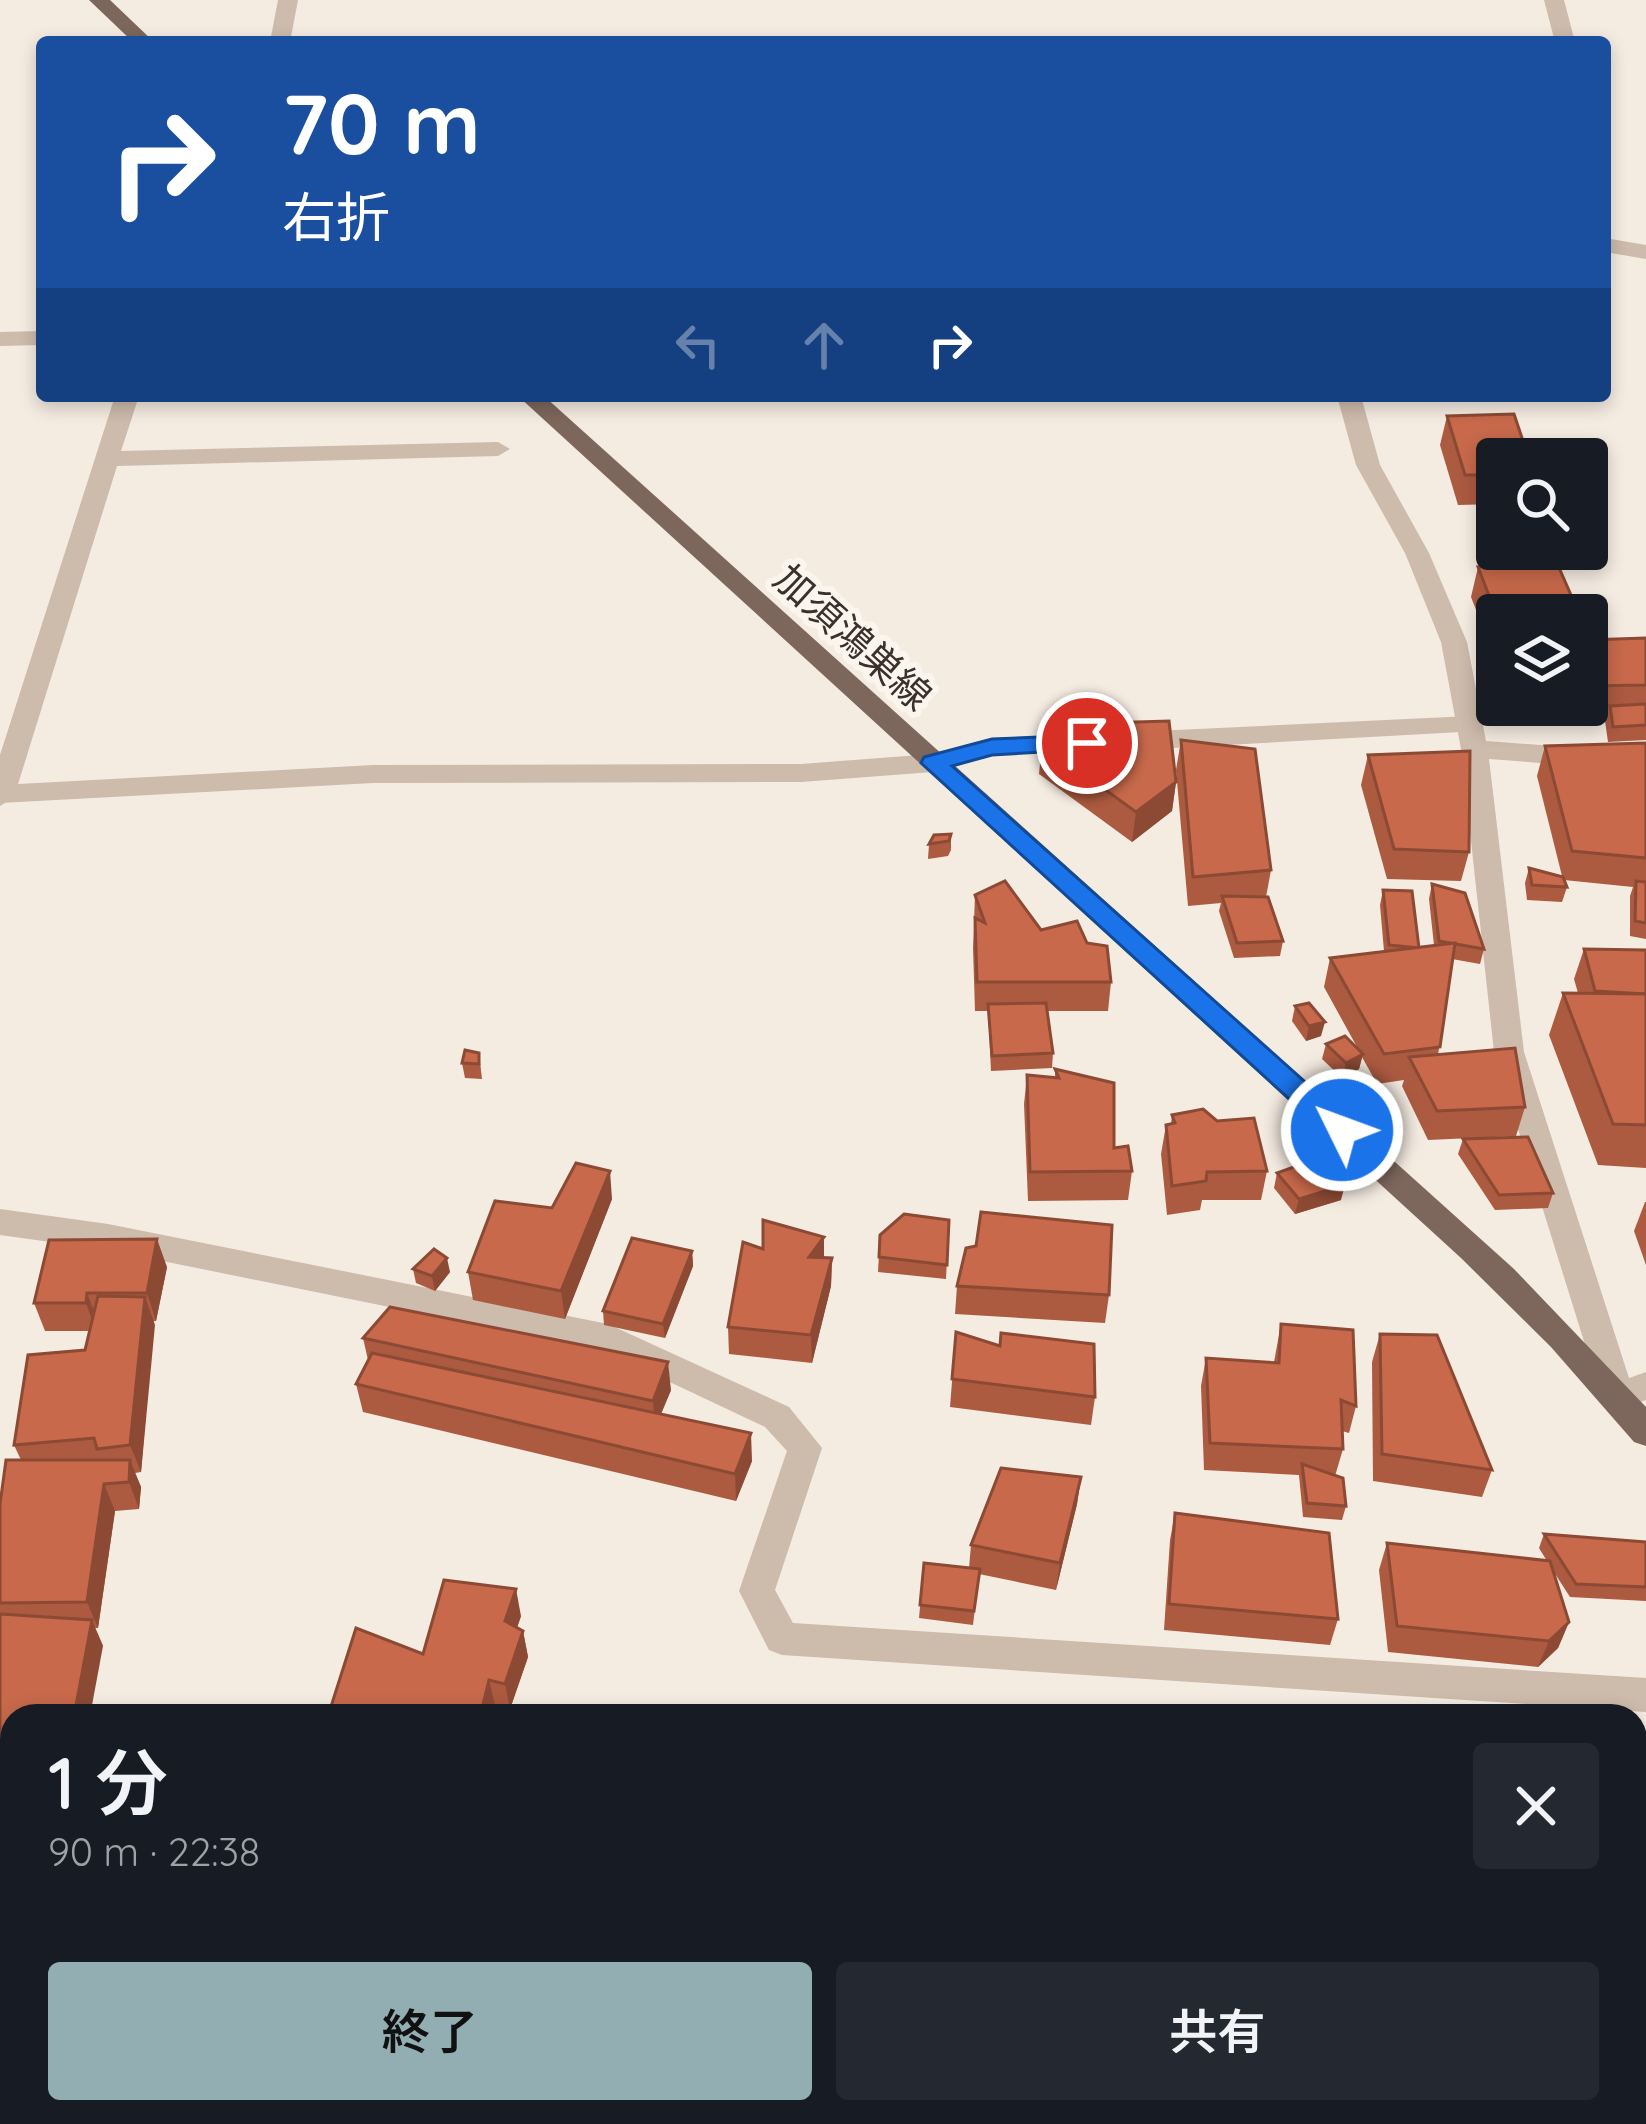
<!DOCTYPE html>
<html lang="ja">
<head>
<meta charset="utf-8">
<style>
	:root { --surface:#171b24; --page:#242831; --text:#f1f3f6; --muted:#9ea1a6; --accent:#92aeb2 }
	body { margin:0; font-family:Quicksand,"Noto Sans JP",sans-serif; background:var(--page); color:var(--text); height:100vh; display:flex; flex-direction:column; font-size:45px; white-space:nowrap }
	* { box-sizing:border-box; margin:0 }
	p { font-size:39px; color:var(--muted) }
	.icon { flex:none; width:66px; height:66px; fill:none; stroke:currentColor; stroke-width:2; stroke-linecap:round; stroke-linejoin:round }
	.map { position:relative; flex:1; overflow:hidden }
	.details { position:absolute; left:0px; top:1704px; width:1647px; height:420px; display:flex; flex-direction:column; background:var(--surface); border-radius:36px 36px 0 0; box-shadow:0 6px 18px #0003 }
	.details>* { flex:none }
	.banner { position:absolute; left:36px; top:36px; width:1575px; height:366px; border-radius:12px; box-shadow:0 6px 18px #0003; background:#1a4fa0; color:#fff; overflow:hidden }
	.buttons { position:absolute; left:1476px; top:438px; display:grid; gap:24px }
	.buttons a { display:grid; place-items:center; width:132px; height:132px; border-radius:12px; background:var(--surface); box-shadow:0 6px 18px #0003; font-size:60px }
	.pin { position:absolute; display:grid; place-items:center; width:102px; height:102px; color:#fff; margin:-51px; border:6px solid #fff; border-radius:50%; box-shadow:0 3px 12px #0007 }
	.me { position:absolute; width:132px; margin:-66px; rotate:312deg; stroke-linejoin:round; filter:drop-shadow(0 0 9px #0008) }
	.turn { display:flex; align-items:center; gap:42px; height:252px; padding:0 48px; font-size:54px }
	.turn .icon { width:156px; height:156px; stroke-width:2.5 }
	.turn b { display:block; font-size:84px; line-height:102px }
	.lanes { display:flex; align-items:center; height:114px; padding:0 48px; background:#0003; justify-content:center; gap:60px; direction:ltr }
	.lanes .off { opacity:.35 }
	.round { display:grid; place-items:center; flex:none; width:126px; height:126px; border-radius:12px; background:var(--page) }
	.summary { display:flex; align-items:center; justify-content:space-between; height:204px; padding:0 48px }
	h1 { font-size:72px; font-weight:600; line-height:90px }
	.primary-button { display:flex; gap:24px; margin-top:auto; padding:24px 48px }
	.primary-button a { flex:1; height:138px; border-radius:12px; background:var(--accent); color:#111; font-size:48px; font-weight:600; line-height:138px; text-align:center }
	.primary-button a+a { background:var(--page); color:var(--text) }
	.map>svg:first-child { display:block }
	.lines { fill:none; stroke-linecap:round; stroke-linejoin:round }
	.service { fill:#cdbbac; fill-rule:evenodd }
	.minor { fill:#cdbbac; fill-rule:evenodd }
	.primary { fill:#7d675c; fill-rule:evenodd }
	.wall { fill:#ac5a40 }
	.shaded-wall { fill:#8c4a34 }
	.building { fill:#c8694b; stroke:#8c4a34; stroke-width:3 }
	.route { fill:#1a73e8; stroke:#114b97; stroke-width:3 }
	.labels { text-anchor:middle; stroke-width:12; stroke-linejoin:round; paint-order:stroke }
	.street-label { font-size:39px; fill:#3b302b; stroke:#fbf5ee }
</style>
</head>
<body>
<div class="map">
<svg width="1646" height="2124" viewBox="0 0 1646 2124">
	<rect width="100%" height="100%" fill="#f4ebe1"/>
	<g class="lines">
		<g class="service">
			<path d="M1470 716 1479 719 1483 725 1479 731 1134 750 1121 741 1134 732Z"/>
			<path d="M1080 734 1089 737 1093 743 1089 749 991 756 933 772 801 782 373 783 0 803V785L373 765 801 764 933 754 991 738Z"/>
		</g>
		<g class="minor">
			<path d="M278 0H298L290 42H270Z"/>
			<path d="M1544 0H1564L1575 42H1555Z"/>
			<path d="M1605 238 1646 245V259L1605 252Z"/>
			<path d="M42 331V345L0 346V332Z"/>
			<path d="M115 396H139L121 451 498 442 510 449 498 456 117 466 14 797 0 806V755Z"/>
			<path d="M1337 396H1361L1380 465 1429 553 1467 642 1486 741 1646 753V771L1489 759 1524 1052 1629 1378 1646 1372V1400L1618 1410 1606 1406 1601 1396 1494 1052 1461 749 1441 642 1405 553 1356 465Z"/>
			<path d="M0 1209 108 1224 608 1324 789 1407 822 1448 775 1590 793 1623 1646 1678V1712L782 1655 769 1650 739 1591 787 1451 765 1427 602 1350 108 1250 0 1235Z"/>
		</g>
		<g class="primary">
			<path d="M89 0H110L154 42H133Z"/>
			<path d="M518 396H544L1514 1269 1646 1407V1446L1634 1442 1551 1347 1461 1258Z"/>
		</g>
	</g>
	<g class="wall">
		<path d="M1447 416 1497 459V504L1458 505 1440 445Z"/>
		<path d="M1478 567 1577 609 1576 615H1497V643H1489L1471 597Z"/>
		<path d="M1646 638V740L1608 742 1605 721 1607 715 1513 718 1505 705H1587V640Z"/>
		<path d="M1494 643H1497V691L1486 673Z"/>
		<path d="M1181 740 1271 870 1266 897 1283 941 1280 956 1234 958 1219 911 1221 903 1188 906 1176 770Z"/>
		<path d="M1646 743V939L1630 936V896L1633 887 1564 880 1567 887 1562 902 1527 900 1525 883 1529 868 1562 876 1537 776 1545 746Z"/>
		<path d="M1042 744 1176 782 1172 811 1132 842 1039 774Z"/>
		<path d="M1368 755 1469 852 1461 881 1387 879 1361 785Z"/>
		<path d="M951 834V850L948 856 928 859 929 844Z"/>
		<path d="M1432 884 1484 949 1480 964 1452 959 1438 1055 1525 1107 1516 1136 1428 1140 1402 1086 1404 1080 1377 1084 1362 1057 1359 1069 1342 1078 1322 1059 1326 1044 1357 1047 1324 987 1330 958 1384 951 1380 905 1383 890 1419 947 1434 945 1429 899Z"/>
		<path d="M975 895 1041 930 1087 943 1111 982 1108 1011H1047L1053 1053 1052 1068 991 1071 988 1011H975L973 948Z"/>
		<path d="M1584 949 1646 950V1168L1598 1165 1549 1035 1563 993H1578L1574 979Z"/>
		<path d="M1295 1006 1321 1036 1306 1041 1292 1021Z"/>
		<path d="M479 1053 482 1079 465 1078 462 1063Z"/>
		<path d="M1055 1069 1132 1171 1128 1200 1028 1201 1024 1104 1027 1075 1055 1078Z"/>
		<path d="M1172 1115 1267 1171 1261 1200H1202L1200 1210 1167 1215 1161 1154 1166 1125 1171 1124Z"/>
		<path d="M1463 1139 1553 1193 1548 1208 1495 1210 1458 1154Z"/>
		<path d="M1277 1173 1341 1200 1295 1214 1274 1188Z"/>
		<path d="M612 1199 565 1319 473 1300 468 1272 552 1208Z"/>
		<path d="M1645 1202H1646V1265L1634 1231Z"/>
		<path d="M949 1220 946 1279 878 1272 880 1235Z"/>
		<path d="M763 1249 832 1258 831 1286 812 1363 729 1354 728 1327Z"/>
		<path d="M692 1251 693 1266 665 1338 604 1325 603 1311Z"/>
		<path d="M167 1267 156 1321H154L141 1472 135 1473 141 1487 139 1509 115 1511 98 1628H95L103 1646 12 1716V1813L0 1814V1504L21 1460 14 1445 85 1350 90 1331H45L34 1303Z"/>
		<path d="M413 1269 450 1272 435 1291 416 1283Z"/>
		<path d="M957 1286 1109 1295 1105 1323 955 1314Z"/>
		<path d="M1281 1324 1356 1406 1349 1433 1342 1431 1343 1449 1335 1476 1346 1506 1342 1520 1303 1517 1299 1475 1204 1470 1201 1386 1206 1358 1274 1362Z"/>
		<path d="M956 1332 1095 1397 1091 1425 950 1407Z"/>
		<path d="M1380 1334 1492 1470 1482 1497 1373 1481 1372 1362Z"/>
		<path d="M363 1338 671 1390 661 1414 752 1461 736 1501 363 1412 356 1384 368 1360Z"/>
		<path d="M1081 1477 1077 1504 1056 1590 979 1574 973 1625 919 1618 924 1563 969 1568 971 1545Z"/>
		<path d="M1175 1513 1338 1619 1330 1645 1164 1630 1170 1540Z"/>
		<path d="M1544 1534 1646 1542V1601L1570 1597 1552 1569 1569 1622 1558 1648 1538 1667 1388 1652 1379 1570 1387 1543 1547 1561 1539 1548Z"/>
		<path d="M521 1616 517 1628 523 1631 528 1657 510 1709 495 1705 492 1716H328L423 1654Z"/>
		<path d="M267 2112H411L408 2124H335Z"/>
		<path d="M438 2112H570L567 2124H510Z"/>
		<path d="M641 2112H664L662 2117Z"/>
	</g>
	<g class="shaded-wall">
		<path d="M1176 782 1172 811 1132 842 1136 812Z"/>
		<path d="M1325 1022 1321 1036 1306 1041 1309 1026Z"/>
		<path d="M1363 1054 1359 1069 1342 1078 1346 1063Z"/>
		<path d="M610 1171 612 1199 565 1319 561 1291Z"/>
		<path d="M1345 1185 1341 1200 1295 1214 1299 1199Z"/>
		<path d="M824 1237V1266L809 1257Z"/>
		<path d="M157 1239 167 1267 156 1321 147 1293Z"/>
		<path d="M692 1251 693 1266 665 1338 663 1324Z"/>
		<path d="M447 1258 450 1272 435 1291 432 1276Z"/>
		<path d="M832 1258 831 1286 812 1363 811 1335Z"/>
		<path d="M87 1293 98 1321 96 1331 86 1303Z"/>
		<path d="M145 1297 155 1325 141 1472 130 1445Z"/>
		<path d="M668 1362 671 1390 655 1428 653 1401Z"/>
		<path d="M751 1433 752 1461 736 1501 735 1474Z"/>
		<path d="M130 1460 141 1487 139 1509 129 1482Z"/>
		<path d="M1081 1477 1077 1504 1056 1590 1060 1563Z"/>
		<path d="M104 1484 115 1511 98 1628 87 1602Z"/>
		<path d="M516 1589 521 1616 510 1647 505 1621Z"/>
		<path d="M92 1620 103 1646 90 1716H74Z"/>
		<path d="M1569 1622 1558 1648 1538 1667 1549 1641Z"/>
		<path d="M523 1631 528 1657 510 1709 505 1684Z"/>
		<path d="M489 1680 495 1705 492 1716H480Z"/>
		<path d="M12 1750V1801L5 1788Z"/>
		<path d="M392 2112H411L408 2124H389Z"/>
		<path d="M560 2112H570L567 2124H563Z"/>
	</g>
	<g class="building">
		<path d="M1514 414 1529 459H1497V475H1465L1447 416Z"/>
		<path d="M1557 563 1577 609 1496 614 1478 567Z"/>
		<path d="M1646 638V685L1587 686V640Z"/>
		<path d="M1646 704V725L1613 727 1610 706Z"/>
		<path d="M1169 721 1176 782 1136 812 1042 744 1066 724Z"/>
		<path d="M1181 740 1255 749 1271 870 1193 877Z"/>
		<path d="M1646 743V858L1572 851 1545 746Z"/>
		<path d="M1470 751 1469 852 1394 849 1368 755Z"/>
		<path d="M951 834 949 841 929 844 934 835Z"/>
		<path d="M1529 868 1563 877 1567 887 1532 885Z"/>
		<path d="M1005 881 1041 930 1077 921 1087 943 1107 946 1111 982H977L975 918 985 923 975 895Z"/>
		<path d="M1636 881 1646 882V923L1635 921Z"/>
		<path d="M1432 884 1465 893 1484 949 1439 941Z"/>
		<path d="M1383 890 1412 891 1419 948 1389 945Z"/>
		<path d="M1222 896 1268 897 1283 941 1237 943Z"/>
		<path d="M1455 943 1440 1047 1384 1054 1330 958Z"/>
		<path d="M1584 949 1646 950V994L1595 991Z"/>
		<path d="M1563 993 1646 994V1125L1613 1124Z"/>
		<path d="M1046 1003 1053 1053 992 1056 988 1004Z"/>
		<path d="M1309 1003 1325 1022 1309 1026 1295 1006Z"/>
		<path d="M1345 1036 1363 1054 1346 1063 1326 1044Z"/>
		<path d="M1515 1048 1525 1107 1437 1111 1409 1057Z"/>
		<path d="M465 1050 479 1053V1064L462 1063Z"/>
		<path d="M1055 1069 1114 1083V1148L1128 1146 1132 1171 1030 1172 1027 1075 1059 1078Z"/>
		<path d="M1203 1109 1217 1121 1254 1118 1267 1171 1207 1172 1206 1181 1172 1186 1166 1125 1175 1123 1172 1115Z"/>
		<path d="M1528 1137 1553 1193 1499 1195 1463 1139Z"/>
		<path d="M1322 1157 1345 1185 1299 1199 1277 1173Z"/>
		<path d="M576 1163 610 1171 561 1291 468 1272 495 1201 552 1208Z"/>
		<path d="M981 1212 1112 1225 1109 1295 957 1286 966 1248 976 1246Z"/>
		<path d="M904 1214 949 1220 947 1265 879 1257 880 1235Z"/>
		<path d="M763 1220 824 1237 809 1257 832 1258 811 1335 728 1327 743 1242 763 1249Z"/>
		<path d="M632 1238 692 1251 663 1324 603 1311Z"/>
		<path d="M157 1239 147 1293H87L86 1303H34L49 1240Z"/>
		<path d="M434 1249 447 1258 432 1276 413 1269Z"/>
		<path d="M98 1296 145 1297 130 1445 97 1449 94 1438 14 1445 28 1355 85 1350Z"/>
		<path d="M390 1307 668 1362 653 1401 363 1338Z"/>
		<path d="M1281 1324 1353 1330 1356 1406 1341 1400 1343 1449 1210 1443 1206 1358 1279 1363Z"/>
		<path d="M956 1332 1000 1346 1001 1333 1094 1344 1095 1397 952 1379Z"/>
		<path d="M1380 1334 1437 1335 1492 1470 1382 1454Z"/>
		<path d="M372 1353 751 1433 735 1474 356 1384Z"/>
		<path d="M6 1460H130L129 1482 104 1484 87 1602 0 1603V1504Z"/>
		<path d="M1302 1464 1343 1478 1346 1506 1307 1503Z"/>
		<path d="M1001 1468 1081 1477 1060 1563 971 1545Z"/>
		<path d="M1175 1513 1329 1533 1338 1619 1169 1604Z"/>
		<path d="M1544 1534 1646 1542V1587L1576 1584Z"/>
		<path d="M1387 1543 1550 1561 1569 1622 1549 1641 1397 1626Z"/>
		<path d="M924 1563 980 1569 974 1611 920 1605Z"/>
		<path d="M444 1580 516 1589 505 1621 523 1631 505 1684 489 1680 480 1716H328L356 1628 423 1654Z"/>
		<path d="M0 1614 92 1620 74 1716H12V1750L5 1788H0Z"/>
		<path d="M350 2112H392L389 2124 350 2116Z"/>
	</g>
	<path class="route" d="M1087 735 1096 737V749L992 755 952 766 1351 1123 1356 1130 1351 1138H1332L921 763 924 757 992 739Z"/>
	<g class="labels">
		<g class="street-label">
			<text transform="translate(853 637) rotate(42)" y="14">加須鴻巣線</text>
		</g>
	</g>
</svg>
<div class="buttons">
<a><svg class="icon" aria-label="search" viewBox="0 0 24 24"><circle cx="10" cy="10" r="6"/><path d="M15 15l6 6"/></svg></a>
<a><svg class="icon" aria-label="layers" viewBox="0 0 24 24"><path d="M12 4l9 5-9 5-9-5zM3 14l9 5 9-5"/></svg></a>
</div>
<div class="pin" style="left:1087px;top:743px;background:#d93025"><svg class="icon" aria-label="arrive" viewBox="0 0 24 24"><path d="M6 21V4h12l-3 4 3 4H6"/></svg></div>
<svg class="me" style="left:1342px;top:1130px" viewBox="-20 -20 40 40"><circle r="17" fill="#1a73e8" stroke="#fff" stroke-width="3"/><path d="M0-11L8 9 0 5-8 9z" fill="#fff"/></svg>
<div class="banner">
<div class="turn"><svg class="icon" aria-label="right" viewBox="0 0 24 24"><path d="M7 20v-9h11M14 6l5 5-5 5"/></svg><div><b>70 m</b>右折</div></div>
<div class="lanes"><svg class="icon off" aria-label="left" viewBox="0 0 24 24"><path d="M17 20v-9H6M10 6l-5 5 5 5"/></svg><svg class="icon off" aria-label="ahead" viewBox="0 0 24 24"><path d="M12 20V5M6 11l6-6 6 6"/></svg><svg class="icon" aria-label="right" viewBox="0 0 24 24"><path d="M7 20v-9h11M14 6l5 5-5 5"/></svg></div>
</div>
<section class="details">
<div class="summary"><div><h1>1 分</h1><p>90 m · 22:38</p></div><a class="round"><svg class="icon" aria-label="close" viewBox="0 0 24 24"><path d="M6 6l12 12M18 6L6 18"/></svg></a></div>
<div class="primary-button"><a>終了</a><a>共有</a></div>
</section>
</div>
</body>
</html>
